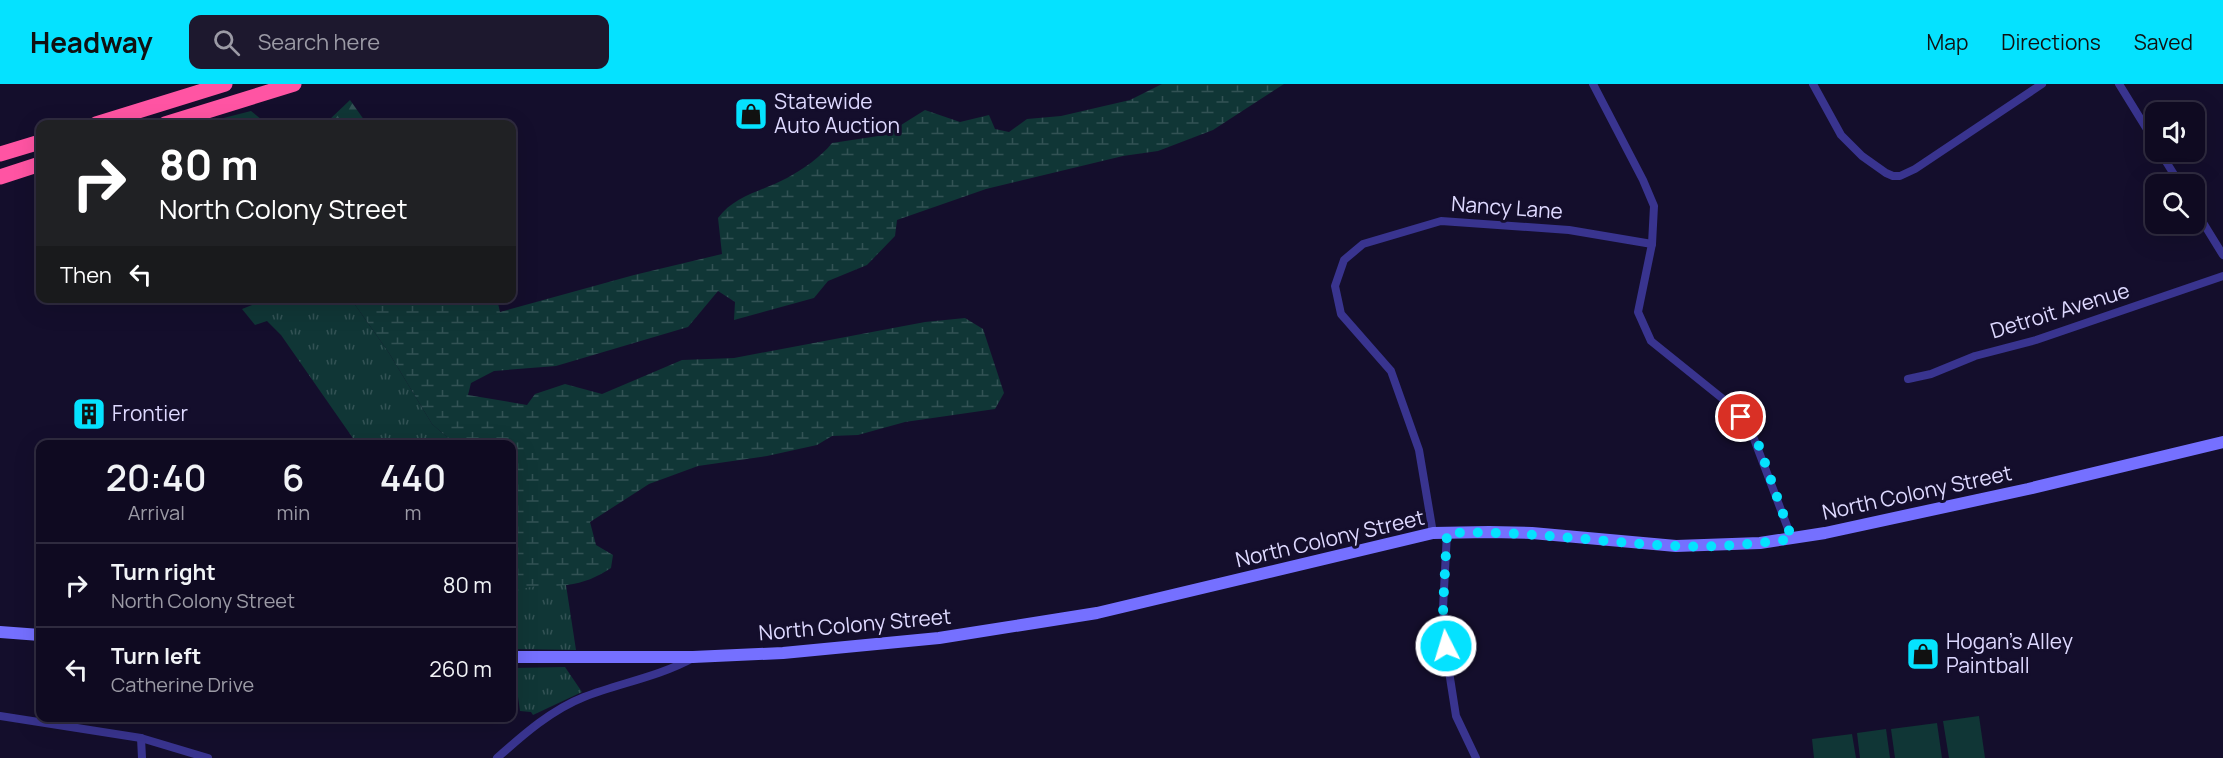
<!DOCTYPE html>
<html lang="en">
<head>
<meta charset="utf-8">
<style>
	:root { --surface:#0f0a21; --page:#1d182e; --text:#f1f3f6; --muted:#9b9aa5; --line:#2f2b3f; --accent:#05e2ff }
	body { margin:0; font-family:Manrope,sans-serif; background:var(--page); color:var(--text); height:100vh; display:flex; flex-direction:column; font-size:22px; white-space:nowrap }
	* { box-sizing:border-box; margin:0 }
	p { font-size:20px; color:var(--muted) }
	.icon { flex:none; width:33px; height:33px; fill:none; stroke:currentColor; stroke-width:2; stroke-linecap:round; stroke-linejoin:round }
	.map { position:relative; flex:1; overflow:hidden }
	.panel { position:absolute; left:36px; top:356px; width:480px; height:282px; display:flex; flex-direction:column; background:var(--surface); border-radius:12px; box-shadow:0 6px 24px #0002,0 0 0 2px var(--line) }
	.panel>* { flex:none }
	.top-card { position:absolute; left:36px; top:36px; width:480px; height:183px; border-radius:12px; box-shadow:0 6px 24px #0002,0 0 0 2px var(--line); background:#202124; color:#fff; overflow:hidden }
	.fabs { position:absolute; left:2145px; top:18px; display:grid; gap:12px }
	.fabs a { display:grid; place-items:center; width:60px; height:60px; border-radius:12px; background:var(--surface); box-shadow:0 6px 24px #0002,0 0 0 2px var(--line); font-size:30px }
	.pin { position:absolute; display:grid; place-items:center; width:51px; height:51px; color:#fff; margin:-26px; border:3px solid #fff; border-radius:50%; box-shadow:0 2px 6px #0007 }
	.me { position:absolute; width:66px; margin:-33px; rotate:355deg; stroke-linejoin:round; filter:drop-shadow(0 0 4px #0008) }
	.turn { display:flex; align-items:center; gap:21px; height:126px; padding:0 24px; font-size:27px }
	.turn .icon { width:78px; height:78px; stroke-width:2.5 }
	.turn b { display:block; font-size:42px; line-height:51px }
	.then { display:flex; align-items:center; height:57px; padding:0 24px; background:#0003; gap:12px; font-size:22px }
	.eta { display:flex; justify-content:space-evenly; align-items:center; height:102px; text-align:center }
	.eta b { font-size:36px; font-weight:600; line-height:42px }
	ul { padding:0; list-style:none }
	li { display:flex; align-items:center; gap:18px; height:84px; padding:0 24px; border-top:2px solid var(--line) }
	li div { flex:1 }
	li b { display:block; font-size:22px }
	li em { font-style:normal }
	header { display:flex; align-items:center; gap:36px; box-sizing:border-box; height:84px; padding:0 30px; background:var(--accent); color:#111 }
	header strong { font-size:28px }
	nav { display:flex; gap:33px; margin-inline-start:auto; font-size:21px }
	.search { width:420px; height:54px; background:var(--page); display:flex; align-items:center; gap:15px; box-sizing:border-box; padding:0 21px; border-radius:12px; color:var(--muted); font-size:22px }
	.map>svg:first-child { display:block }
	.grass { fill:url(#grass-tufts) }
	.forest { fill:url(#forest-firs) }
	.wetland { fill:url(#wetland-marsh) }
	.park { fill:#103636 }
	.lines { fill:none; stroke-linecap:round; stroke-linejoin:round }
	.street { stroke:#39348f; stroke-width:8 }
	.secondary { stroke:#7570ff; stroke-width:12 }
	.highway { stroke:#ff54a3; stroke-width:15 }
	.route { stroke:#05e2ff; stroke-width:10; stroke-dasharray:0 18 }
	.labels { text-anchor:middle; stroke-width:6; stroke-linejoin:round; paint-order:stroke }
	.poi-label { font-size:21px; fill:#ded9ff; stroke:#140e2c; text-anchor:start }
	.street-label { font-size:21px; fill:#ded9ff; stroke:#140e2c }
</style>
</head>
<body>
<header>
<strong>Headway</strong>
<div class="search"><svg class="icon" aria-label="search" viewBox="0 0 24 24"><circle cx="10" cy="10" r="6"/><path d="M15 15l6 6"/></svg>Search here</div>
<nav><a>Map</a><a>Directions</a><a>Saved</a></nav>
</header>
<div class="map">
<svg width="2223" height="674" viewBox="0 0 2223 674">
	<defs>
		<pattern id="grass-tufts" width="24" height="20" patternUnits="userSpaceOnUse" patternTransform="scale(1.5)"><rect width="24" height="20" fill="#103636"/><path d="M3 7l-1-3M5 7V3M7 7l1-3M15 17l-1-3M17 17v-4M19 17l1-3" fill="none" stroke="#325254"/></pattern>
		<pattern id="forest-firs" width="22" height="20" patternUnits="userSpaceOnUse" patternTransform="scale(1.5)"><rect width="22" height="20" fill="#103636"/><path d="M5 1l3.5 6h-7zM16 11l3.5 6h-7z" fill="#325254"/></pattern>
		<pattern id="wetland-marsh" width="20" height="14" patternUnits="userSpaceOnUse" patternTransform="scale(1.5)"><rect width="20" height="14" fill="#103636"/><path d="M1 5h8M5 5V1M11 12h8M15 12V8" fill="none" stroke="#325254"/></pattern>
	</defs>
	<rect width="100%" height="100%" fill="#140e2c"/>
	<g class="grass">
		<path d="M251 27 267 40H205L204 39Z"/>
		<path d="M267 215H351L389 269 432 340 455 360H357L281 251 267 237 255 241 242 225Z"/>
		<path d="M512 431 566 501 576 566 512 565Z"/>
		<path d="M565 583 582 608 533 631 531 628 520 627 514 584Z"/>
	</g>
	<path class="forest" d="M350 16 367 40H328L327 38Z"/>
	<path class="wetland" d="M1162 0H1284L1213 46 1158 67 1123 72 986 105 897 136 895 152 867 181 828 197 814 214 734 236 735 218 718 207 688 243 556 282 494 287 471 299 468 311 527 321 535 310 565 300 602 310 682 276 734 274 925 238 965 234 983 245 1004 309 995 325 905 338 858 351 832 352 817 361 767 372 698 382 649 400 590 438 596 461 613 471 611 484C597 493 584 499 567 501 544 504 533 498 512 510V360H455L432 340 389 269 351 215H497L500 228 634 191 722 170 718 134C735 111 763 107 787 94 803 85 821 73 832 59L885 51 925 26 960 38 989 31 995 45 1009 48 1027 35 1061 32 1130 16Z"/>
	<g class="park">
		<path d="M1979 632 1985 674H1949L1943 637Z"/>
		<path d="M1937 639 1942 674H1895L1891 645Z"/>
		<path d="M1886 645 1890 674H1860L1857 649Z"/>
		<path d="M1852 650 1856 674H1814L1812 655Z"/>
	</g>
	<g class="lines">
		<g class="street">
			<path d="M1593 0 1643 96 1654 122 1652 160 1638 228 1651 257 1728 319 1751 347 1792 455"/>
			<path d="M1813 0 1841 51 1862 72 1886 89 1893 92H1900L1915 85 2042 0"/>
			<path d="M2119 0 2156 60"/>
			<path d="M2160 68 2180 100"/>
			<path d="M2194 124 2223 171"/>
			<path d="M1908 295 1931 290 1975 272 2036 256 2223 192"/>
			<path d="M1433 449 1419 366 1391 287 1341 230 1335 202 1344 176 1363 160 1441 137 1569 146 1652 160"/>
			<path d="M1447 449 1443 524 1448 581 1456 632 1476 674"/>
			<path d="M0 632 141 654 208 674"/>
			<path d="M141 654 142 674"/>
			<path d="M497 674C523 651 551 626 584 613 620 599 658 593 693 574"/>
		</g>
		<g class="secondary">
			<path d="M0 548 40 551"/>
			<path d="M512 573H693L783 569 939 554 1097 529 1433 449 1489 448 1532 449 1676 462 1760 459 1825 449 2028 405 2223 358"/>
		</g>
		<g class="highway">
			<path d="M96 40 225 0"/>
			<path d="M165 40 294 0"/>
			<path d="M0 70 40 58"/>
			<path d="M0 93 40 80"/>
		</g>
	</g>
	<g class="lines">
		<path class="route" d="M1446 562 1443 524 1447 449C1525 446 1597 458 1674 462 1713 464 1754 460 1792 455L1759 362 1741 333"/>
	</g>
	<defs>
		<symbol id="shop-square" viewBox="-11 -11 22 22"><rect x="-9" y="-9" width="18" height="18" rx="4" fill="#05e2ff" stroke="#140e2c"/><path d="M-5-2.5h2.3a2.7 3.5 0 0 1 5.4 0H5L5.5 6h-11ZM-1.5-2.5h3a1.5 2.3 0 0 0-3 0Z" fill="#111"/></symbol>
		<symbol id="building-square" viewBox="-11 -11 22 22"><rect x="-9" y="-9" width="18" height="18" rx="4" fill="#05e2ff" stroke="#140e2c"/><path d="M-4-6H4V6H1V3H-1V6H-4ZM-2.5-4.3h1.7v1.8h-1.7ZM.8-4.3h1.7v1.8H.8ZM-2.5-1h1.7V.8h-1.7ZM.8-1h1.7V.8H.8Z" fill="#111"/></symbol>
	</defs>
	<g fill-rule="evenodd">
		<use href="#shop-square" x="732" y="11" width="38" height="38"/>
		<use href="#building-square" x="70" y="311" width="38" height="38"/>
		<use href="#shop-square" x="1904" y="551" width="38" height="38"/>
	</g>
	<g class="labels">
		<g class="poi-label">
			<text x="774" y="25">Statewide<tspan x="774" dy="24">Auto Auction</tspan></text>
			<text x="112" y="337">Frontier</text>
			<text x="1946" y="565">Hogan's Alley<tspan x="1946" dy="24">Paintball</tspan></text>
		</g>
		<g class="street-label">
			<text transform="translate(1507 124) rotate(4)" y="7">Nancy Lane</text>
			<text transform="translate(2060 227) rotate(-17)" y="7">Detroit Avenue</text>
			<text transform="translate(1917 409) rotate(-12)" y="7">North Colony Street</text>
			<text transform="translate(1330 455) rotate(-13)" y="7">North Colony Street</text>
			<text transform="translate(855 541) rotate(-5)" y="7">North Colony Street</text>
		</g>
	</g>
</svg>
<div class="fabs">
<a><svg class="icon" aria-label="sound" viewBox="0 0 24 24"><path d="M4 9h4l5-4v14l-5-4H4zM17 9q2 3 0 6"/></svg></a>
<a><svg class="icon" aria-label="search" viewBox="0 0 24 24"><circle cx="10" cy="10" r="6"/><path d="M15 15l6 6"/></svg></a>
</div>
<div class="pin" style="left:1741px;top:333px;background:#d93025"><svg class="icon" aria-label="arrive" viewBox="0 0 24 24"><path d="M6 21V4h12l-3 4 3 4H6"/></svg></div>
<svg class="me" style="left:1446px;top:562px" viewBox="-20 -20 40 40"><circle r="17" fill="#05e2ff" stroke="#fff" stroke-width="3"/><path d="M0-11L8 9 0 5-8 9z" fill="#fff"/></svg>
<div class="top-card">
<div class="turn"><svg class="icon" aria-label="right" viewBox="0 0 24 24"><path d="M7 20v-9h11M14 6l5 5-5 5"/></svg><div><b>80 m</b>North Colony Street</div></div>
<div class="then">Then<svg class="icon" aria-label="left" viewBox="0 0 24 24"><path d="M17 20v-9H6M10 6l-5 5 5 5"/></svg></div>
</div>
<section class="panel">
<div class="eta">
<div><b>20:40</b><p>Arrival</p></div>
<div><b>6</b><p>min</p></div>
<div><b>440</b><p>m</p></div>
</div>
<ul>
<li><svg class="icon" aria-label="right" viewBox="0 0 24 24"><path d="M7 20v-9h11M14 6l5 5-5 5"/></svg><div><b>Turn right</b><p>North Colony Street</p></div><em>80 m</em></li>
<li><svg class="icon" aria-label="left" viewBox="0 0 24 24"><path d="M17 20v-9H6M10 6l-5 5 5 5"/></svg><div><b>Turn left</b><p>Catherine Drive</p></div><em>260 m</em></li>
</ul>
</section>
</div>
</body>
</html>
